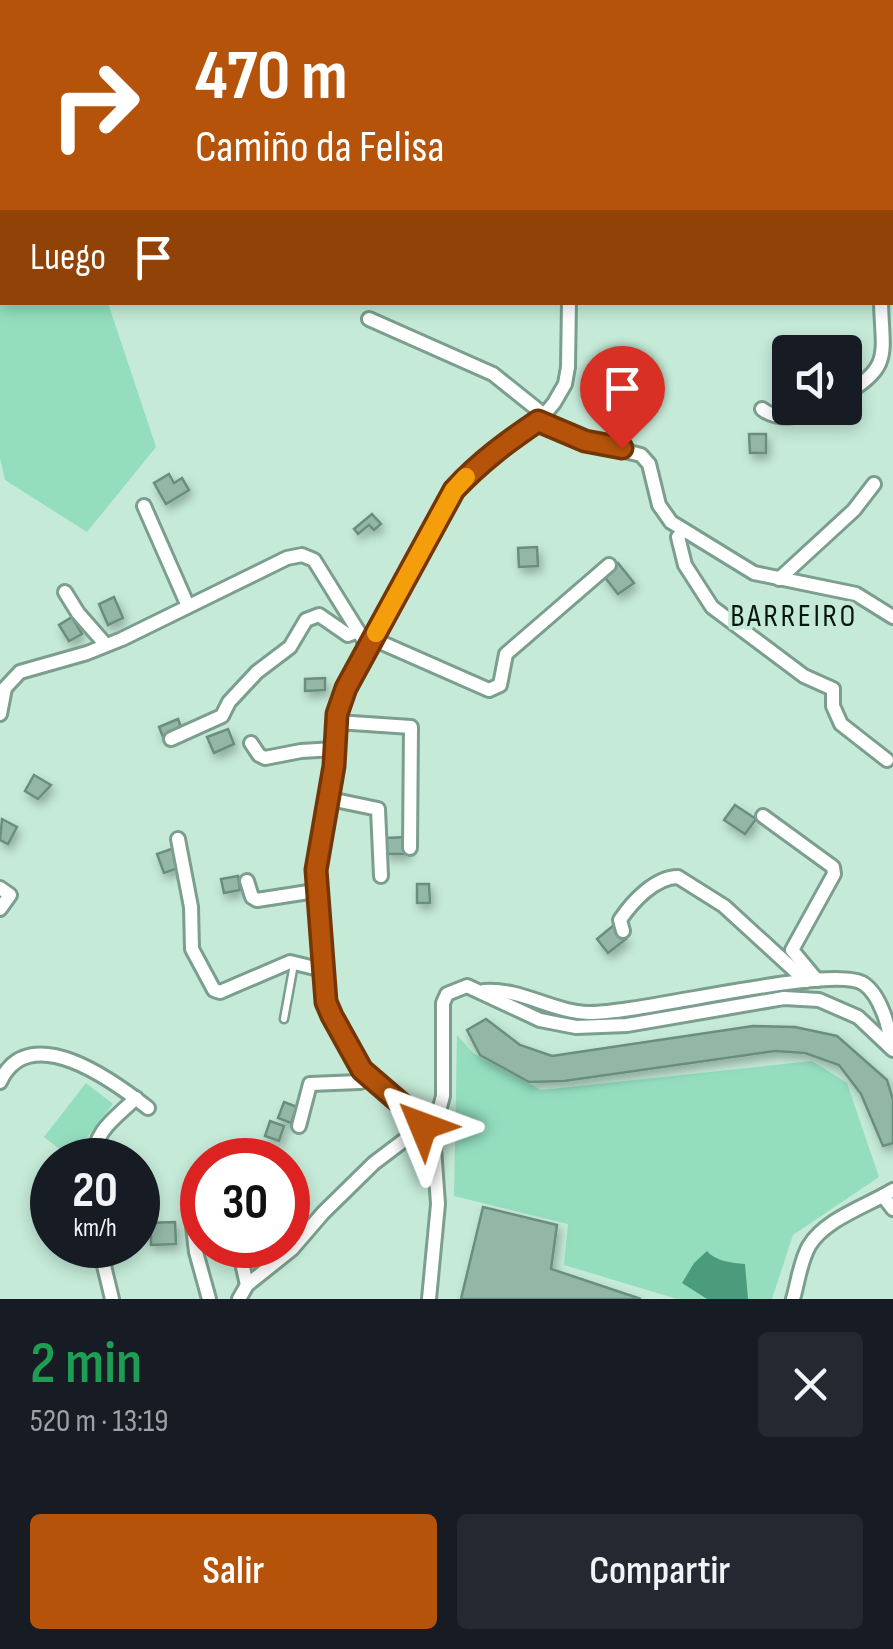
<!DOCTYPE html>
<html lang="es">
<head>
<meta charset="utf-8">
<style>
	:root { --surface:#171b24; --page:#242831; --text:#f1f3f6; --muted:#9ea1a6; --accent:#b45309 }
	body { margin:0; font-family:"Sofia Sans Condensed",sans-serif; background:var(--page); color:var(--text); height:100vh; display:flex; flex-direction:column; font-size:38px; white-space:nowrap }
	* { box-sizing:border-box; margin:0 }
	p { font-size:32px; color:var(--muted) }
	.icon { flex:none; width:55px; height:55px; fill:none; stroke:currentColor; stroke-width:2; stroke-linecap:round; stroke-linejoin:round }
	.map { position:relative; height:1299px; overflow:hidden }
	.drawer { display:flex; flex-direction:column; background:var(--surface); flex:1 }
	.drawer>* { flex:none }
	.banner { position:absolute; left:0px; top:0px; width:895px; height:305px; box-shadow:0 5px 15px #0003; background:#b45309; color:#fff; overflow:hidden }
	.buttons { position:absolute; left:772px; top:335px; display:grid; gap:20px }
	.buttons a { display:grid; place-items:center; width:90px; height:90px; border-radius:10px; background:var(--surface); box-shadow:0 5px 15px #0003; font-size:50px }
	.speed { position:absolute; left:30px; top:1138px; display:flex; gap:20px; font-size:50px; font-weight:700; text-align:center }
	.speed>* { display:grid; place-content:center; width:130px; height:130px; border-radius:50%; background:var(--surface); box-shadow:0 5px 15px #0003; line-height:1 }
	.speed small { font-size:25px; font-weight:400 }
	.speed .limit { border:15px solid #d22; background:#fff; color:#111 }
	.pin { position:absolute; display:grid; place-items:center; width:85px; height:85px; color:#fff; margin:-102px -42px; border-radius:50% 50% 50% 0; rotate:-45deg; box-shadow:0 0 10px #0007 }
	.pin .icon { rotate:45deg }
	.me { position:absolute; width:110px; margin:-55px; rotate:314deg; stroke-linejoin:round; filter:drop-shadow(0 0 8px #0008) }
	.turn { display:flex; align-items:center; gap:35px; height:210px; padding:0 30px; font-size:45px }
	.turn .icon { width:130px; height:130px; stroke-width:2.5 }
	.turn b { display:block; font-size:70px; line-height:85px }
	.then { display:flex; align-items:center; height:95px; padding:0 30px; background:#0003; gap:20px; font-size:38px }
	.round { display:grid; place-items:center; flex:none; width:105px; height:105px; border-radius:10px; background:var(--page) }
	.head { display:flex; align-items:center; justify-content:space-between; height:170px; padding:0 30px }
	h1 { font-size:60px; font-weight:600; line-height:75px; color:#1e9e55 }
	.primary-button { display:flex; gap:20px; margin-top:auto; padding:20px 30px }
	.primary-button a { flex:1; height:115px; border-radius:10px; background:var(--accent); color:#fff; font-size:40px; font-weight:600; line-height:115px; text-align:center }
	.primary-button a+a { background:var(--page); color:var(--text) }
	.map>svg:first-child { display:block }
	.green { fill:#94debe }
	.water { fill:#4b9c7c }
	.building { fill:#93b6a6; stroke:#6b8e7e; stroke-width:2.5; filter:url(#shadow) }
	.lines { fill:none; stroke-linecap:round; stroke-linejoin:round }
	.service-casing { stroke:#7b9e8e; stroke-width:11 }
	.minor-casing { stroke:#7b9e8e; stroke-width:18 }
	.primary-casing { stroke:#fff; stroke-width:25 }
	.service { stroke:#fff; stroke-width:6 }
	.minor { stroke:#fff; stroke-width:12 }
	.primary { stroke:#8fc5b0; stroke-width:20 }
	.route-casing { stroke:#753606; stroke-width:25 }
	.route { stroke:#b45309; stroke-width:18 }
	.slow { stroke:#f59e0b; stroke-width:18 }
	.labels { text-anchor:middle; stroke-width:8; stroke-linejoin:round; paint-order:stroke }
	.neighbourhood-label { font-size:32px; letter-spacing:2.5px; fill:#091711; stroke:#c5ead8 }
</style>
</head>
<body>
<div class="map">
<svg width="893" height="1299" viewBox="0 0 893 1299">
	<defs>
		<filter id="shadow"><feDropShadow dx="3" dy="5.5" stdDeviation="5" flood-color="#0004"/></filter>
	</defs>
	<rect width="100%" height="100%" fill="#c5ead8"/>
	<g class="green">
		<path d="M0 0H249L2 2V302L108 303 156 447 87 532 5 480 0 458Z"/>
		<path d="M457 1035 473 1053 541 1090 812 1061 847 1083 879 1177 793 1235 772 1299H677L564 1265 568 1224 454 1196Z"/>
		<path d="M86 1083 113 1104 71 1158 44 1137Z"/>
	</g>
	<path class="water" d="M707 1251C715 1261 732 1263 745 1264L748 1299H707L682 1283 694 1263Z"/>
	<g class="building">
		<path d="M749 434H766V453H750Z"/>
		<path d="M169 474 174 483 182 478 189 490 166 504 154 483Z"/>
		<path d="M372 514 381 524 374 530 369 525 358 534 354 529Z"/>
		<path d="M537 547 538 566 519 567 518 548Z"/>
		<path d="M618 563 634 583 618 594 603 575Z"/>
		<path d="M114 597 123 618 108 625 99 604Z"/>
		<path d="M72 617 82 634 69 641 59 625Z"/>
		<path d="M325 678V690L305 691V679Z"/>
		<path d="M178 719 182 730 163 737 159 727Z"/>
		<path d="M228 729 234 744 214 753 207 737Z"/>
		<path d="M34 775 51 785 38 799 25 791Z"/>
		<path d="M735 805 756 819 745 834 724 820Z"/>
		<path d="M2 819 17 827 8 844 0 840Z"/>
		<path d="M407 837V854H386V838Z"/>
		<path d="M174 848 181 867 164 873 157 854Z"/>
		<path d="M238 876 240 890 224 893 221 879Z"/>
		<path d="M417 884H429L430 903H417Z"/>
		<path d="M614 925 626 939 608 953 597 939Z"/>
		<path d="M486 1019 520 1045 552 1056 753 1026 795 1027 837 1036 887 1080 893 1100V1143L883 1146 861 1094 839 1065 805 1053 775 1051 564 1081 529 1082 480 1055 467 1030Z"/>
		<path d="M284 1102 297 1107 291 1123 278 1118Z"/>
		<path d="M270 1121 284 1126 279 1141 265 1136Z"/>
		<path d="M483 1207 557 1225 551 1269 641 1299H461Z"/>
		<path d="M175 1222 176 1244 151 1245V1236H146L145 1223Z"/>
	</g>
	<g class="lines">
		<defs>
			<path id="service" d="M284 1019 294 964"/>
			<g id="minor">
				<path d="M132 0 133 2"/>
				<path d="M255 0 259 2"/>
				<path d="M733 2 734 0"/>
				<path d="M892 133H893"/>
				<path d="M892 205 893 204"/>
				<path d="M369 319 493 374 543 414"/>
				<path d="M845 394C893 367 882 352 881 302"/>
				<path d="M762 409C778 422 804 416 821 408"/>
				<path d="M539 421 585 441 641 455 649 464 659 505 671 522 754 573 856 594 893 617"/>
				<path d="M144 506 188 606"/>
				<path d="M683 531 678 537 685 565 712 607 804 676 833 689V706L841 724 887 760"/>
				<path d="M779 579 854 510 874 484"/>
				<path d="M65 592 78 613 106 645"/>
				<path d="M373 639 489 690 500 685 506 654 609 565"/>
				<path d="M0 714 5 688 20 672 87 653 122 639 287 558 302 555 314 560 368 647"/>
				<path d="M337 722 411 727 410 848"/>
				<path d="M171 739 222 716 229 702 257 672 290 647 306 620 319 615 348 635 358 631"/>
				<path d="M251 743 259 755 265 758 301 751 335 749"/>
				<path d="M330 799 378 809 381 876"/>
				<path d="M763 816 833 867 834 874 792 950 817 980"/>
				<path d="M178 839 191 907 192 949 214 990 220 992 290 962 323 970"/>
				<path d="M247 881 252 897 257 900 315 891"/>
				<path d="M0 888 10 895 0 909"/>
				<path d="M623 931 620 920C632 902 655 877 678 877L724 906 806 981"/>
				<path d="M484 991C521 988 552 1012 589 1013 640 1014 834 963 864 984 880 995 891 1029 890 1047"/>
				<path d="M0 1082C29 1018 115 1082 148 1108"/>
				<circle cx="433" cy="1124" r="10"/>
				<path d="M438 1115 443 1096V1003L447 994 467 986 540 1020 576 1027 627 1025 784 998 819 1000 858 1017 893 1050"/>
				<path d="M424 1119 411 1113 362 1070 343 1041 326 1002 316 870 334 766 337 714 355 667 454 490 496 449 539 421 554 403 565 384 568 367 569 302"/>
				<path d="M299 1126 310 1084 360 1082 371 1078"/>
				<path d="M94 1160C93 1131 117 1117 136 1098"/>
				<path d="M883 1196 893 1209"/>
				<path d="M192 1218 196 1252 209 1299"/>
				<path d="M99 1245 112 1299"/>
				<path d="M238 1245 247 1285"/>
				<path d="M239 1299 247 1285 292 1249 323 1213 374 1163 423 1126"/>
				<path d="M429 1299 438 1204 433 1134"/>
				<path d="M793 1299C798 1282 800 1262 809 1246 825 1219 867 1206 893 1190"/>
			</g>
			<g id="primary">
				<path d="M844 0 846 2"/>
				<path d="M892 75 893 76"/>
			</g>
		</defs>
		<use href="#service" class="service-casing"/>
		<use href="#minor" class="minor-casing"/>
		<use href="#primary" class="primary-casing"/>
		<use href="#service" class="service"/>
		<use href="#minor" class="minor"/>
		<use href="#primary" class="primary"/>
	</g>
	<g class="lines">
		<defs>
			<path id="route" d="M423 1126 424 1119 412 1113 362 1070 332 1016 326 1002 316 870 334 766 337 714 346 688 454 490C480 462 507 442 538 421L585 441 622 448"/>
		</defs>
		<use href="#route" class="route-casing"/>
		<use href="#route" class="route"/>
		<path class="slow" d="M376 633 454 490 466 477"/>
	</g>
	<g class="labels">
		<g class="neighbourhood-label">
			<text x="794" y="626">BARREIRO</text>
		</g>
	</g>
</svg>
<div class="buttons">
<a><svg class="icon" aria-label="sound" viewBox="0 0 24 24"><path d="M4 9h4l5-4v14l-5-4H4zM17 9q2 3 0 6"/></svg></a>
</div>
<div class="speed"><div>20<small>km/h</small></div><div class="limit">30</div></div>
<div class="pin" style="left:622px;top:448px;background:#d93025"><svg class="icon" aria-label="arrive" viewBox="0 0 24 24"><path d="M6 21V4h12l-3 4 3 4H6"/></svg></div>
<svg class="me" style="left:423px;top:1126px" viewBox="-20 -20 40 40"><path d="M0-17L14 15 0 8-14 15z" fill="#b45309" stroke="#fff" stroke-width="4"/></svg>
<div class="banner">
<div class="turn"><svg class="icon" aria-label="right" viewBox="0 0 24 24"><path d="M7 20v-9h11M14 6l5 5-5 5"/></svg><div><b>470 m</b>Camiño da Felisa</div></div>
<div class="then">Luego<svg class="icon" aria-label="arrive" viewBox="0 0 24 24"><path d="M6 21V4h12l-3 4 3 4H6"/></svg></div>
</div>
</div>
<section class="drawer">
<div class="head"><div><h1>2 min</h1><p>520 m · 13:19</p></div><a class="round"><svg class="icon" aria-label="close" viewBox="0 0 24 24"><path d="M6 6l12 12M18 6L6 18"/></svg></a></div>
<div class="primary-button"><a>Salir</a><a>Compartir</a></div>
</section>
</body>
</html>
